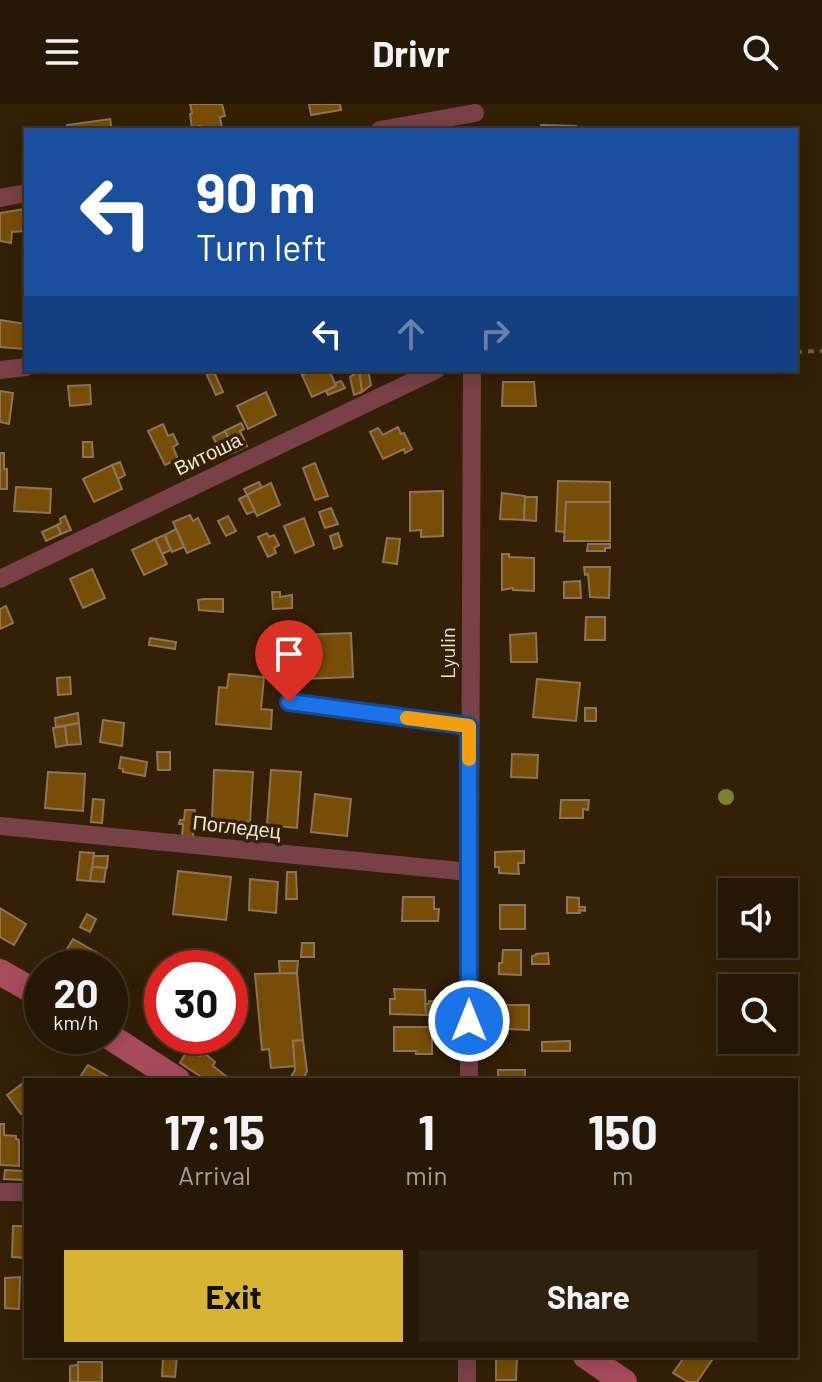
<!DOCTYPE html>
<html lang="en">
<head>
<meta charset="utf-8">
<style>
	:root { --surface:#261804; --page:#2e210e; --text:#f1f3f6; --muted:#a4a09a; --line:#423726; --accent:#d8b434 }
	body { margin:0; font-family:Barlow,sans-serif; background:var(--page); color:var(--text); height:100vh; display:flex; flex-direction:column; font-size:30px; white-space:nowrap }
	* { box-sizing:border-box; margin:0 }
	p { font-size:26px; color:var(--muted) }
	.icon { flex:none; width:44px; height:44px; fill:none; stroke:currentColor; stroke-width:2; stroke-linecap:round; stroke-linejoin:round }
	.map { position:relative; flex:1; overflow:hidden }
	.panel { position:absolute; left:24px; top:974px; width:774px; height:280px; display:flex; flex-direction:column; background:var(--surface); border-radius:0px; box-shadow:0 4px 20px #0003,0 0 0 2px var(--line) }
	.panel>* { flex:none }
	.hud { position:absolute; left:24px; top:24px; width:774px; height:244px; border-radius:0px; box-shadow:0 4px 20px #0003,0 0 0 2px var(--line); background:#1a4fa0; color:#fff; overflow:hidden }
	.buttons { position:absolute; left:718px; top:774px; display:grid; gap:16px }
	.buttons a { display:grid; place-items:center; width:80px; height:80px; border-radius:0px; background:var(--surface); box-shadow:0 4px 20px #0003,0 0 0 2px var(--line); font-size:40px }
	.speed { position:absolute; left:24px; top:846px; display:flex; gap:16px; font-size:40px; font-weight:700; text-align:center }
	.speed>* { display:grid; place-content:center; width:104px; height:104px; border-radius:50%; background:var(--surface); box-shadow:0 4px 20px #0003,0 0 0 2px var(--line); line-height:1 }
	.speed small { font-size:20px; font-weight:400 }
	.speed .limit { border:12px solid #d22; background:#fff; color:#111 }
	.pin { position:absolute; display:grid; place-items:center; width:68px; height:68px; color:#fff; margin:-82px -34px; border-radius:50% 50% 50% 0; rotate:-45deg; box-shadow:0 0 8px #0007 }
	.pin .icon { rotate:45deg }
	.me { position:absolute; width:88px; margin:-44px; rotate:0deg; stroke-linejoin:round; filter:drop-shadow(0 0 6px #0008) }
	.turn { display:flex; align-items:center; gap:28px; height:168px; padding:0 40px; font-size:36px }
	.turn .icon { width:104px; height:104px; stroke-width:2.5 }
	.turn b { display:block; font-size:56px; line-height:68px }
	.lanes { display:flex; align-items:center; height:76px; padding:0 40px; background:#0003; justify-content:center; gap:40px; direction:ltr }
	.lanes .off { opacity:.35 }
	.eta { display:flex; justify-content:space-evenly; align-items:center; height:136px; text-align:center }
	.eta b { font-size:48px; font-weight:700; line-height:56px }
	.button { display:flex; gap:16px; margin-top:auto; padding:16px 40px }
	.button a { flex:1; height:92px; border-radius:0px; background:var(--accent); color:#111; font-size:32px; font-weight:700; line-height:92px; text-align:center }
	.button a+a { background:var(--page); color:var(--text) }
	header { display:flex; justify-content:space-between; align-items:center; height:104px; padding:0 40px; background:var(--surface); font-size:36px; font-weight:700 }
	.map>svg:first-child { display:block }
	.building { fill:#784d07; stroke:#8c755a; stroke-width:2 }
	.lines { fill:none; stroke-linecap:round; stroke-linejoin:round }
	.path { stroke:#706049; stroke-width:4; stroke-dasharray:6 6; stroke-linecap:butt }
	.lane { stroke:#7a4048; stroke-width:9 }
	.street { stroke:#7a4048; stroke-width:18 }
	.secondary { stroke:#a84c5c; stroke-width:26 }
	.tree { fill:#7d8031 }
	.route-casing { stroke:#114b97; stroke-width:20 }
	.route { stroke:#1a73e8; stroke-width:14 }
	.slow { stroke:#f59e0b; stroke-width:14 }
	.labels { text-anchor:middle; stroke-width:7; stroke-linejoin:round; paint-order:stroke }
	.street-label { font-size:20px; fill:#f0e4d5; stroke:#332006 }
</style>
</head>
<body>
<header><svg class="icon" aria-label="menu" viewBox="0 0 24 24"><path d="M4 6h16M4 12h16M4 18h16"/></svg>Drivr<svg class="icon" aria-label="search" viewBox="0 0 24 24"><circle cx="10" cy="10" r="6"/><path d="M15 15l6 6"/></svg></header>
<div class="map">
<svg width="822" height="1278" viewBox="0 0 822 1278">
	<rect width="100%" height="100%" fill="#332006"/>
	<g class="building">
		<path d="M190 0H222L225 12 220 13 222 25 201 26 200 22 192 24 190 10 192 9Z"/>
		<path d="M309 0H340L341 6 311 11Z"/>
		<path d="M110 15 112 26H68L67 21Z"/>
		<path d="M541 21 576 22V26H541Z"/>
		<path d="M25 105 26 127 12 128 11 139 0 137V109Z"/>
		<path d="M0 216 26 220 24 245 0 243Z"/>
		<path d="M209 266 210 270 214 268 223 288 216 291 205 267Z"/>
		<path d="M312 266H329L336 282 312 293 302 271Z"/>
		<path d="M368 266 371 281 362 288 359 267Z"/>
		<path d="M359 267 362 288 354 291 350 273Z"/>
		<path d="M341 277 345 284 328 291 326 287 336 282 335 279Z"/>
		<path d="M503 278H534L536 302H502Z"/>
		<path d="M90 281 91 300 70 302 68 282Z"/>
		<path d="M0 287 13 289 9 320 0 318Z"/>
		<path d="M266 288 276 311 248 325 237 302Z"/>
		<path d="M241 319 244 325 240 327 247 342 235 348 225 327Z"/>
		<path d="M163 320 168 332 173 330 178 340 173 343 178 355 165 361 148 327Z"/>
		<path d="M398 323 401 330 404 329 412 345 405 349 404 345 383 355 370 328 378 324 383 331Z"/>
		<path d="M225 327 235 348 223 353 213 333Z"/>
		<path d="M83 338H92L93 353H83Z"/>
		<path d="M0 349H4V365H7V385H0Z"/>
		<path d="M120 358 125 371 118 375 112 361Z"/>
		<path d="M315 359 328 392 315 396 303 364Z"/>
		<path d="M112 361 122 385 94 398 83 375Z"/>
		<path d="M558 377 610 378V398H566L565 428 556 427Z"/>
		<path d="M259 378 262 383 247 391 244 385Z"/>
		<path d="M271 379 280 401 257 412 247 391Z"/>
		<path d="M16 383 51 385 50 409 14 407Z"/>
		<path d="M443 387V432L421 433V426L410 427V388Z"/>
		<path d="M502 389 525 392 524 416 500 415Z"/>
		<path d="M247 391 255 407 247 410 239 395Z"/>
		<path d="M525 393H537L536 417 524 416Z"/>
		<path d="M566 398H610V437H564Z"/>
		<path d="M331 404 338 420 325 424 319 408Z"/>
		<path d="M190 411 193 417 198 414 210 439 187 449 173 418Z"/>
		<path d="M65 412 71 426 61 430 57 421 61 419 60 415Z"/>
		<path d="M228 412 236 427 226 432 218 417Z"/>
		<path d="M304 414 314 441 295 449 284 422Z"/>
		<path d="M57 421 61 430 46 437 42 428Z"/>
		<path d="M176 425 184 443 172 448 165 431Z"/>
		<path d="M267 429 269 433 274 431 279 441 274 444 276 449 268 453 258 433Z"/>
		<path d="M338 429 342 442 334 445 330 432Z"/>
		<path d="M164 431 171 446 162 450 155 435Z"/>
		<path d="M387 434 400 435 397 460 383 458Z"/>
		<path d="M155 435 167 460 144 471 132 446Z"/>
		<path d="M588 440H610V444H605V447H587Z"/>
		<path d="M502 450H509V453L534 454V487L513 486V484L502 486Z"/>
		<path d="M584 463H610L609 494 590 493 588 470 585 471Z"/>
		<path d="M92 465 105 494 83 504 70 475Z"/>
		<path d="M580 477 581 494H564V478Z"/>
		<path d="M272 488H280V493L292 491V504L273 505Z"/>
		<path d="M204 495H223V508L199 506 198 496Z"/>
		<path d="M6 502 13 519 0 525V505Z"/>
		<path d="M586 513H605V536H585Z"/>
		<path d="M351 529 353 573 302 575 301 566 270 567 268 532Z"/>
		<path d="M536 529 537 558H511L510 531Z"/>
		<path d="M150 534 176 538 175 545 149 541Z"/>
		<path d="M229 570 264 573 261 605 272 606 271 625 216 620 219 583 227 584Z"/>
		<path d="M70 573 71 590 58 591 57 574Z"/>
		<path d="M537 575 580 579 576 617 533 613Z"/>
		<rect x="585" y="604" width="11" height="13"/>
		<path d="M78 609 79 619 56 623 55 614Z"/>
		<path d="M103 616 124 619 122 642 100 638Z"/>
		<path d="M79 619 81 640 67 641 65 622Z"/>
		<path d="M65 622 67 641 56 643 53 624Z"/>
		<path d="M157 648H170V666H158Z"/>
		<path d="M512 650 538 651 537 674 511 673Z"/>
		<path d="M121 653 147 658 145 672 123 668V665L119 664Z"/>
		<path d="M214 666 253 668 250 718 212 716Z"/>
		<path d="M271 666 301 668 297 724 267 721Z"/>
		<path d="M48 668 85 670 83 707 45 704Z"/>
		<path d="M315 690 351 695 347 732 311 728Z"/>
		<path d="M93 695 104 696 102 719 91 718Z"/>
		<path d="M561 696H589L588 706 583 705V714H560Z"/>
		<path d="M185 706H195L193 733 182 732 183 720H179L180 716H184Z"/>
		<path d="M524 747V759H518L519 770 499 769V763H495V748Z"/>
		<path d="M80 748 94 749 90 777 77 776Z"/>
		<path d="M94 752H108L107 764 92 763Z"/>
		<path d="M92 763 106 764 104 778 90 777Z"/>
		<path d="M178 767 231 773 226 816 173 810Z"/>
		<path d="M287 768H296L297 795H286Z"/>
		<path d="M250 775 278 778 276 809 249 806Z"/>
		<path d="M403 793H434V805H439L438 817H402Z"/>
		<path d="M567 793 579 794V803H585V807L579 806 580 809H567Z"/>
		<rect x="500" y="801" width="25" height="24"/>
		<path d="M0 804 26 820 14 841 0 833Z"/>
		<path d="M87 810 96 815 90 828 80 823Z"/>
		<path d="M73 835 101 851 93 864H69L59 858Z"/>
		<path d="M302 839H314V853H301Z"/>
		<path d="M503 846H521V871L499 870V859H502Z"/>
		<path d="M548 849 549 860H532V852L536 851V850Z"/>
		<path d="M279 857H298L297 869 280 870Z"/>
		<path d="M297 869 303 936 293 937 296 962 271 964 269 945 262 946 255 870Z"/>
		<path d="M394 885 425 886 426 911 390 910V895H395Z"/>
		<path d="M429 897 452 898V911H426L425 900H429Z"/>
		<path d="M500 901H529V926L508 925V930H499Z"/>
		<path d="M394 923H432V950H416V947H394Z"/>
		<path d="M303 936 307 967 303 976H289L295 966 293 937Z"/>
		<path d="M570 937V947H542V938Z"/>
		<path d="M188 945 200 952 203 948 215 958 213 962 231 976H206L180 959Z"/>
		<path d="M88 961 109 973 107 976H78Z"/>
		<rect x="498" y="966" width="27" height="10"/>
		<path d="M26 977V1007L21 1010 7 991Z"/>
		<path d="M0 1020H4V1031L16 1032V1035L19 1036V1062L0 1061Z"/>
		<path d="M5 1066 25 1067 24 1076 4 1075Z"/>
		<path d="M13 1122H26V1154L12 1153Z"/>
		<path d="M20 1173 19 1205 5 1204V1174Z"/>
		<path d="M163 1252H177L175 1273 162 1272Z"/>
		<path d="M496 1252H517L516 1276H496Z"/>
		<path d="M685 1252H713L714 1253 697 1278H688L673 1269Z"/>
		<rect x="78" y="1258" width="24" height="20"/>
		<path d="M78 1261V1278H70V1262Z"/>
	</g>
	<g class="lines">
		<path class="path" d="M796 248 822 247"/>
		<path class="lane" d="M289 598 469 622"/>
		<g class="street">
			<path d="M380 26 475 9"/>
			<path d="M0 94 26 89"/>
			<path d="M0 266 26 263"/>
			<path d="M0 475 436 266"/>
			<path d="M0 722 470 768"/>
			<path d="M469 976 472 266"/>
			<path d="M0 1088H26"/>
			<path d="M467 1278V1252"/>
		</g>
		<g class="secondary">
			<path d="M0 868 42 892"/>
			<path d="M109 932 177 976"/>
			<path d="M586 1252 624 1278"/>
		</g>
	</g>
	<circle class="tree" cx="726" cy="693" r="8"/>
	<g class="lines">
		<defs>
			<path id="route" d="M289 598 469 622V917"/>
		</defs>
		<use href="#route" class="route-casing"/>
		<use href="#route" class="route"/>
		<path class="slow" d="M407 614 469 622V655"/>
	</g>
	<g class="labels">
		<g class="street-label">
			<text transform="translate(208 350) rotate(-26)" y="7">Витоша</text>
			<text transform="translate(448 549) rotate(-90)" y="7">Lyulin</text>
			<text transform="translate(237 723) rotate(6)" y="7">Погледец</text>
		</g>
	</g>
</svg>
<div class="buttons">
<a><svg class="icon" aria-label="sound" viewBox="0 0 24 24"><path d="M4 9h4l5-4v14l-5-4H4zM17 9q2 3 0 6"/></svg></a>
<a><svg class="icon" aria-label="search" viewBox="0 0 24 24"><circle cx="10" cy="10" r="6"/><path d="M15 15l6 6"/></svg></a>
</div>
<div class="speed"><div>20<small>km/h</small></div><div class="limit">30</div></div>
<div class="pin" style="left:289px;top:598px;background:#d93025"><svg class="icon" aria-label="arrive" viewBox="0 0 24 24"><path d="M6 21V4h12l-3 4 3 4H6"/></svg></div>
<svg class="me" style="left:469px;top:917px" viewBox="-20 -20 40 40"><circle r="17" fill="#1a73e8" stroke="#fff" stroke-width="3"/><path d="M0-11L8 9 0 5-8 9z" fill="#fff"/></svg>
<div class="hud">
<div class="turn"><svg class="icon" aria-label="left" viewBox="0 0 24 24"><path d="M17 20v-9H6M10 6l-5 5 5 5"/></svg><div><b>90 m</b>Turn left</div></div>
<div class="lanes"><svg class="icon" aria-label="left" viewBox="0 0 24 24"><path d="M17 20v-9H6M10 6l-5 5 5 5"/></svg><svg class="icon off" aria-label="ahead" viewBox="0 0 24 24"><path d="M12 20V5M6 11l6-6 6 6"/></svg><svg class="icon off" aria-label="right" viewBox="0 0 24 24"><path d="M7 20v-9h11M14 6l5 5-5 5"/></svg></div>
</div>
<section class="panel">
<div class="eta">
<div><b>17:15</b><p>Arrival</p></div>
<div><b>1</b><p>min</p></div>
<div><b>150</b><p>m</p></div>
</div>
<div class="button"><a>Exit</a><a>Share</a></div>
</section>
</div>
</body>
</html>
